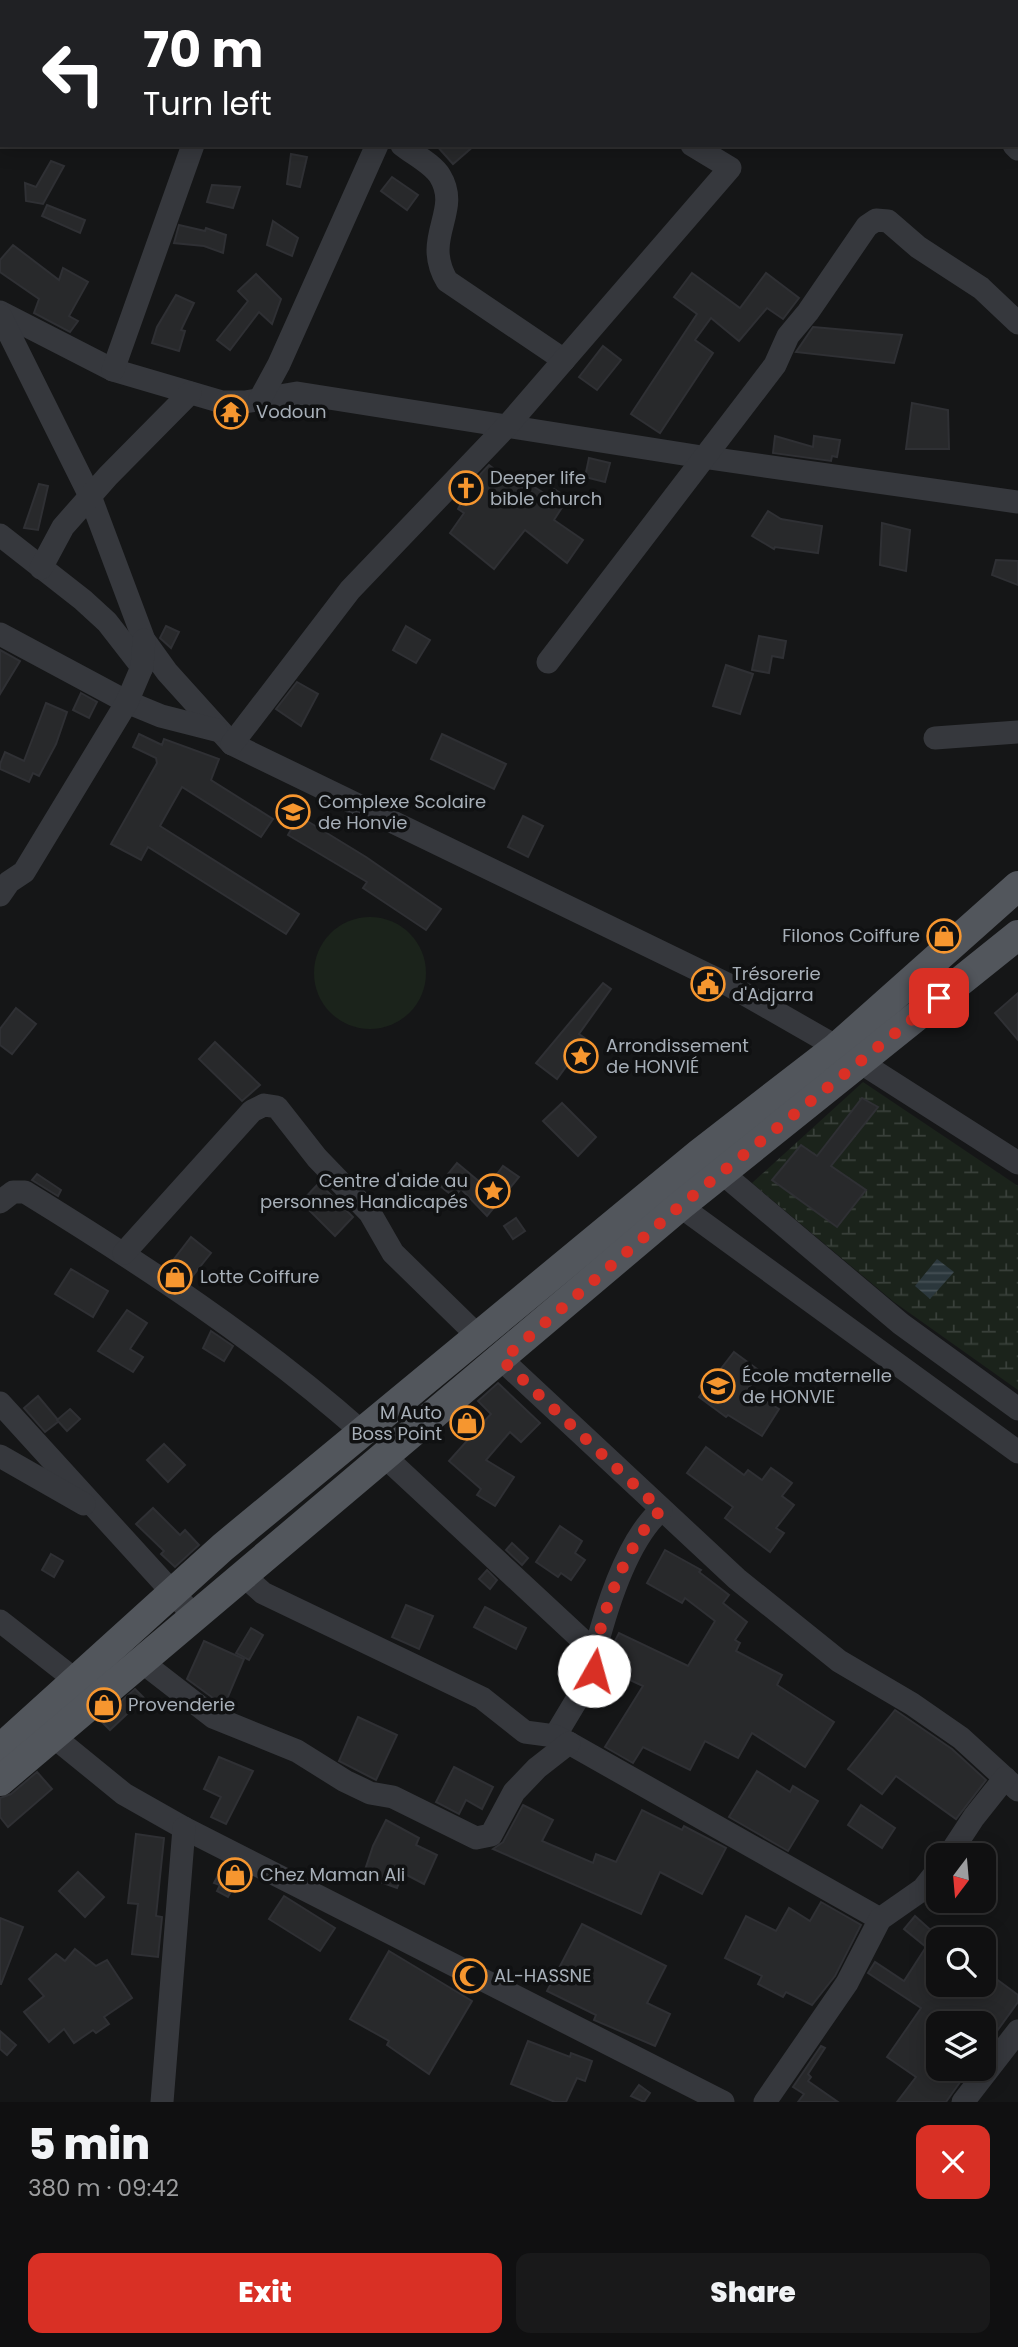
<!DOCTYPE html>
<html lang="en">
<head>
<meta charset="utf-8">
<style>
	:root { --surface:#101011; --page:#19191a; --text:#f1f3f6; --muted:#9c9d9f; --line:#303031; --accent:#d93025 }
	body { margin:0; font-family:Poppins,sans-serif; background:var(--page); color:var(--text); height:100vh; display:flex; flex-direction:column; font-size:26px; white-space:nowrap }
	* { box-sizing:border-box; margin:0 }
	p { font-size:23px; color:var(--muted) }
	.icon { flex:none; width:38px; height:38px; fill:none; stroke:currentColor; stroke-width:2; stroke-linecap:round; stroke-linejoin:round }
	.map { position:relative; height:2102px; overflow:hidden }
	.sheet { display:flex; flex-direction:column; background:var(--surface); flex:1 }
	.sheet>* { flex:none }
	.hud { position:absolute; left:0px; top:0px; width:1018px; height:147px; box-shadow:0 4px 18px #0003,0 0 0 2px var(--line); background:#202124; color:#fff; overflow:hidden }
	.needle { width:46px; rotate:196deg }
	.tools { position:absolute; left:926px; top:1843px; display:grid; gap:14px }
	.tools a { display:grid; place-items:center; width:70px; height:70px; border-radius:14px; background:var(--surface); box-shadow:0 4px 18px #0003,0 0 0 2px var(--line); font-size:35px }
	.pin { position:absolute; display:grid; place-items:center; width:60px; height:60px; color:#fff; margin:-30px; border-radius:14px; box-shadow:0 4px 10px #0006 }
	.me { position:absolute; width:77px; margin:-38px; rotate:7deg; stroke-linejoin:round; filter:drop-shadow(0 0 5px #0008) }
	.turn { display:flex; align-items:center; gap:24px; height:147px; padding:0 28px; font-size:32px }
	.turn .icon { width:91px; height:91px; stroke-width:2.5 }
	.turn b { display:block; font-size:49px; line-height:60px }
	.round { display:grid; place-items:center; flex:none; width:74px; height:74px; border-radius:14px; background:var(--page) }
	.overview { display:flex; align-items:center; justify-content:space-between; height:119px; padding:0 28px }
	h1 { font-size:42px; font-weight:800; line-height:52px }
	.action { display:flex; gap:14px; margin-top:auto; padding:14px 28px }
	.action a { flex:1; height:80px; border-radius:14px; background:var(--accent); color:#fff; font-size:28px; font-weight:800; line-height:80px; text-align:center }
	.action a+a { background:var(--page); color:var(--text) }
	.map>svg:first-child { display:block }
	.grass { fill:#1b231b }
	.wetland { fill:url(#wetland-marsh) }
	.water { fill:url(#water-rules) }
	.building { fill:#28292b; stroke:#2f3034; stroke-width:2 }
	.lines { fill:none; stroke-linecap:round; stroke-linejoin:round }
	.minor { stroke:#36383d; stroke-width:23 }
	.major { stroke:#52565c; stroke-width:30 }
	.route { stroke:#d93025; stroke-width:12; stroke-dasharray:0 21.6 }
	.labels { text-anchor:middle; stroke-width:7; stroke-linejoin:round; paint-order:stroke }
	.poi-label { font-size:18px; fill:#a7afb8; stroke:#101112; text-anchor:start }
</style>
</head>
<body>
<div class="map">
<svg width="1018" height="2102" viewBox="0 0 1018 2102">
	<defs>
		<pattern id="wetland-marsh" width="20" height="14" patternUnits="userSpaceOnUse" patternTransform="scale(1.75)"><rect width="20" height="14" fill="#1b231b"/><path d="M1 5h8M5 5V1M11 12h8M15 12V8" fill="none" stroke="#39403a"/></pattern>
		<pattern id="water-rules" width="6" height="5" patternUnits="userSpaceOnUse" patternTransform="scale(1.75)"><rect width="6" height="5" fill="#2b373c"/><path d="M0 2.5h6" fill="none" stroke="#475156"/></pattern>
	</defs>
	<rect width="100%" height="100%" fill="#151617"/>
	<circle class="grass" cx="370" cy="973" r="56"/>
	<path class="wetland" d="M863 1082 1018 1186V1390L894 1302 752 1183Z"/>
	<path class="water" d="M937 1259 954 1272 930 1299 915 1286Z"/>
	<g class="building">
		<path d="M436 145H475L453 164Z"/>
		<path d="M291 154 307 157 300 187 287 184Z"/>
		<path d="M51 161 64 166 43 204 26 201 25 183 36 187Z"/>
		<path d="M392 177 418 195 407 210 381 191Z"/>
		<path d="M212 185 240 187 233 208 207 202Z"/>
		<path d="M47 205 85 220 80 233 42 216Z"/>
		<path d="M273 221 298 238 292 256 267 245Z"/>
		<path d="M179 225 205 231 206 228 226 235 223 253 204 246 174 243Z"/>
		<path d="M13 245 59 280 63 268 88 282 69 316 78 321 70 332 34 313 39 299 0 272V260Z"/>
		<path d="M692 273 740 308 766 273 799 298 783 319 767 308 739 341 711 318 695 340 713 353 660 433 631 414 697 314 674 297Z"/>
		<path d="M256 274 281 299 272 324 259 312 230 350 217 340 248 301 238 291Z"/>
		<path d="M176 295 194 303 181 330 185 331 179 351 152 343 157 327Z"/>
		<path d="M813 327 902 335 894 363 796 352Z"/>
		<path d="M603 346 621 360 597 390 579 377Z"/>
		<path d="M912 403 948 410 949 449H906Z"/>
		<path d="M775 436 813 447 814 436 840 440 837 457 832 456 831 461 773 453Z"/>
		<path d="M589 458 610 463 605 482 585 477Z"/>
		<path d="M489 465 516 486 520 478 547 495 554 489 568 498 554 520 583 540 567 563 525 530 494 569 450 533 464 513 458 509 473 482Z"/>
		<path d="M39 484 48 486 38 530 24 528Z"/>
		<path d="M768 511 781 519 822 526 818 553 775 547 774 549 752 536Z"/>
		<path d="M882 523 910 530 906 571 880 565Z"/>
		<path d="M996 560 1018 561V585L992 575Z"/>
		<path d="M166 626 179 632 171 648 160 638Z"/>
		<path d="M406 626 430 640 416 663 393 650Z"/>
		<path d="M759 636 786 641 783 658 772 656 769 673 752 670Z"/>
		<path d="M0 650 20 661 0 694Z"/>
		<path d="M726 665 753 674 740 714 713 706Z"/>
		<path d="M297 682 318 694 301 726 276 709Z"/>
		<path d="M81 693 97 702 89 718 73 710Z"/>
		<path d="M46 703 67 712 56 744 39 776 33 773 29 782 0 769V764L5 752 24 761Z"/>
		<path d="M139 734 162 745 164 739 219 759 211 780 273 819 261 837 182 787 160 826 299 914 286 934 148 847 141 860 111 844 157 763 156 758 133 747Z"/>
		<path d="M442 734 506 764 494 789 431 759Z"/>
		<path d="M299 816 366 857 441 909 426 930 363 888 367 882 288 835Z"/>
		<path d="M523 816 543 826 528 857 508 847Z"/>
		<path d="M603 983 611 989 579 1034 586 1039 557 1079 536 1063Z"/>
		<path d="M1018 993V1040L995 1013Z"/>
		<path d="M16 1008 36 1024 12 1054 0 1045V1029Z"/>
		<path d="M215 1042 260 1085 242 1101 199 1059Z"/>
		<path d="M862 1098 878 1107 831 1166 866 1190 837 1227 772 1180 801 1145 817 1156Z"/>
		<path d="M562 1103 596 1137 578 1156 543 1121Z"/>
		<path d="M457 1163 487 1188 503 1166 519 1177 487 1216 461 1189 454 1197 439 1185Z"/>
		<path d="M37 1174 61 1190 58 1196 32 1180Z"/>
		<path d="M319 1183 353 1217 335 1236 301 1202Z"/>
		<path d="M516 1218 525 1231 513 1239 504 1226Z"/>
		<path d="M191 1237 211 1253 191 1278 171 1263Z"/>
		<path d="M71 1269 108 1291 93 1317 55 1294Z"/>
		<path d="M127 1310 147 1323 130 1349 143 1357 133 1372 98 1351Z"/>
		<path d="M211 1331 233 1346 224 1361 203 1348Z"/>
		<path d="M734 1352 761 1372 747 1390 779 1409 762 1436 728 1415 726 1417 699 1397Z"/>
		<path d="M498 1383 540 1423 521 1442 510 1432 486 1460 514 1477 495 1506 477 1495 481 1489 449 1461 491 1414 478 1401Z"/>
		<path d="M38 1396 59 1421 45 1432 24 1408Z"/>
		<path d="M70 1409 80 1419 67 1431 57 1420Z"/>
		<path d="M164 1444 185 1465 168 1482 147 1460Z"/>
		<path d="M706 1447 744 1475 748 1470 762 1480 771 1468 792 1483 782 1496 794 1505 776 1528 784 1533 770 1552 725 1518 733 1507 687 1473Z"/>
		<path d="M153 1508 180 1535 185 1530 199 1545 175 1567 161 1554 164 1551 136 1524Z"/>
		<path d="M560 1526 582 1541 575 1553 585 1560 571 1580 561 1573 558 1577 536 1562Z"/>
		<path d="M512 1543 528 1558 522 1565 506 1550Z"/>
		<path d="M665 1550 701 1570 699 1572 729 1595 723 1603 747 1622 735 1640 740 1643 736 1651 782 1675 777 1685 834 1722 805 1767 752 1733 738 1758 705 1741 690 1770 643 1747 633 1763 605 1747 643 1686 608 1670 609 1653 619 1633 688 1666 715 1621 685 1598 682 1603 647 1583Z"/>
		<path d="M51 1554 63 1561 54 1577 42 1570Z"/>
		<path d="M487 1570 497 1580 490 1589 479 1579Z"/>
		<path d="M406 1605 433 1616 419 1649 392 1637Z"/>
		<path d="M485 1607 526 1628 516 1649 474 1627Z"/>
		<path d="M251 1628 263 1635 249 1660 236 1653Z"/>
		<path d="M204 1641 244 1659 224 1706 187 1679Z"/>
		<path d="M135 1689 144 1698 110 1730 100 1720Z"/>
		<path d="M895 1710 952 1749 986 1780 956 1819 896 1776 882 1794 848 1769Z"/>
		<path d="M358 1717 397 1735 376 1780 339 1761Z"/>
		<path d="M219 1757 253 1771 226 1824 211 1817 221 1797 204 1789Z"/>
		<path d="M454 1767 493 1787 482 1809 466 1800 459 1814 436 1802Z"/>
		<path d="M757 1771 790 1792 793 1786 818 1801 788 1851 729 1817Z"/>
		<path d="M37 1772 52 1789 8 1827 0 1817V1798L11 1794Z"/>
		<path d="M523 1805 553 1820 542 1841 593 1863 596 1854 616 1862 642 1810 682 1830 684 1826 726 1848 702 1894 660 1872 641 1914 493 1849 503 1842Z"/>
		<path d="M861 1805 895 1828 882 1848 848 1825Z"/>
		<path d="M386 1820 419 1838 416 1845 437 1855 424 1884 403 1873 397 1888 363 1876 373 1846Z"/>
		<path d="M136 1834 164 1838 156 1916 162 1917 158 1957 132 1954 138 1904 128 1903Z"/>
		<path d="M223 1866 240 1875 228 1897 217 1891 220 1885 214 1883Z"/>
		<path d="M78 1872 104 1897 85 1917 59 1891Z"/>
		<path d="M284 1896 335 1928 320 1951 269 1919Z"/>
		<path d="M821 1902 861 1925 835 1976 812 2005 786 1992 783 1997 758 1984 762 1976 725 1958 746 1916 776 1931 789 1908 810 1921Z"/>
		<path d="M915 1916 935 1934 938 1929 941 1939H938V1984H984V1970L1018 1995V2002L984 2049V2023H938V2068H970L946 2102H897L916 2077 887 2057 921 2008 868 1973 875 1962 904 1981 926 1947 904 1929Z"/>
		<path d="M0 1918 23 1927 1 1984H0Z"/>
		<path d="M582 1924 666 1966 647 2003 670 2014 655 2046 594 2020 596 2015 547 1991Z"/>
		<path d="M75 1949 96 1966 107 1960 132 1998 104 2017 109 2024 96 2033 93 2030 74 2043 64 2029 49 2042 24 2012 44 1996 29 1979 56 1954 65 1961Z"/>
		<path d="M389 1951 472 2001 429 2074 387 2045 389 2041 350 2019Z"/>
		<path d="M0 2031 16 2045 7 2055 0 2049Z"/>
		<path d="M528 2041 570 2057 571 2053 592 2061 585 2081 577 2078 566 2102H555L511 2084Z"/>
		<path d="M821 2046 825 2048 808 2074 811 2077 808 2081 838 2102H798L804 2094 793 2087Z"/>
		<path d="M639 2085 650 2093 644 2102 631 2096Z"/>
	</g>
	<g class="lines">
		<g class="minor">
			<path d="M172 0 175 2"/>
			<path d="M443 0 445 2"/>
			<path d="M859 0 861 2"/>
			<path d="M471 2 472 0"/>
			<path d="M1017 81 1018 79"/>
			<path d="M402 145C413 154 433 164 440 176 462 212 421 237 447 281L564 360"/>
			<path d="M1014 145 1018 149"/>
			<path d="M0 312 113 370 222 402H245L297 393 702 457 1018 502"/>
			<path d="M0 315 90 496 144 640 167 672 232 744 727 984 837 1047"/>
			<path d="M113 370 193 145"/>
			<path d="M260 399 279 364 377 145"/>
			<path d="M0 535 83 600 107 622 142 667"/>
			<path d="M41 568 63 527 108 476 190 393"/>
			<path d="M0 634 127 702 161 716 216 730"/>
			<path d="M548 662 775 365 788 336 808 312 867 226 876 220 888 221 918 247 981 288 1018 323"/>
			<path d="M935 738 1018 732"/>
			<path d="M232 744 350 590 507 426 730 168 692 145"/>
			<path d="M0 895 9 882 24 872 127 702 142 667 144 640"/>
			<path d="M860 1062 1018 1163"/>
			<path d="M709 1162 901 1324 1018 1409"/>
			<path d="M671 1195 680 1206 1018 1452"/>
			<path d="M0 1202 13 1192H25C142 1264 258 1340 361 1431"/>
			<path d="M124 1253 252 1111 264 1105 277 1107 317 1158 370 1213 393 1253 478 1336"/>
			<path d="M502 1360 737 1579 839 1661 912 1704 961 1738 1018 1790"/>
			<path d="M0 1403 195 1617"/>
			<path d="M383 1455 595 1652 594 1671 555 1736"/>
			<path d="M0 1456 84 1504"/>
			<path d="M243 1575 263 1593 482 1698 525 1732 555 1736 569 1743 880 1919"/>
			<path d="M0 1621 78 1682"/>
			<path d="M595 1652C606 1609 627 1540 661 1510"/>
			<path d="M142 1662 213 1717 297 1751 345 1781 370 1793 393 1797 476 1838 491 1835 514 1792 537 1768 569 1743"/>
			<path d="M54 1737 124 1794 184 1828 723 2102"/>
			<path d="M949 1855 974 1817 1005 1778"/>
			<path d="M162 2102 184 1828"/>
			<path d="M765 2102 847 1983 880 1919 923 1889 938 1870"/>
			<path d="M963 2102 1018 2031"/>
		</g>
		<g class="major">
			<path d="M0 1749 223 1547 700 1153 837 1047 1018 886"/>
			<path d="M0 1781 680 1206 1018 935"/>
		</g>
	</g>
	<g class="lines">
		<path class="route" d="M594 1671C595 1625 627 1541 661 1510L502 1360 680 1206 939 998"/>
	</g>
	<defs>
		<symbol id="temple-ring" viewBox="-11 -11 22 22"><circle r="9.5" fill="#101112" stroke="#f6962f" stroke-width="1.5"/><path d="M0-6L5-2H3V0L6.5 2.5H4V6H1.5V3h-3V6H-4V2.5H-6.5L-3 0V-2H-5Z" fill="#f6962f"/></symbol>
		<symbol id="church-ring" viewBox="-11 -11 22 22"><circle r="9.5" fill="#101112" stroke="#f6962f" stroke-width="1.5"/><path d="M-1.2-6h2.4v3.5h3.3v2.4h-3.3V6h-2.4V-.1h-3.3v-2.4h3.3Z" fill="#f6962f"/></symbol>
		<symbol id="school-ring" viewBox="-11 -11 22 22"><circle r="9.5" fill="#101112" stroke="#f6962f" stroke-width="1.5"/><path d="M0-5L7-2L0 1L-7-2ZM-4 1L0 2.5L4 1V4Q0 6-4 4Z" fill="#f6962f"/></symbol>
		<symbol id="shop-ring" viewBox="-11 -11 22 22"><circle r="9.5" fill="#101112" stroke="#f6962f" stroke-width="1.5"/><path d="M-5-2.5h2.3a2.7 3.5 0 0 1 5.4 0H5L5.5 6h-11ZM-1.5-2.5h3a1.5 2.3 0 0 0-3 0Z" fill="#f6962f"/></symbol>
		<symbol id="civic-ring" viewBox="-11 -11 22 22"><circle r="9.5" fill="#101112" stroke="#f6962f" stroke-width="1.5"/><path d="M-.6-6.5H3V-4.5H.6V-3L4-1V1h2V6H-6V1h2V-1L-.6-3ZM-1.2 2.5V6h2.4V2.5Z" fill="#f6962f"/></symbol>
		<symbol id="sight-ring" viewBox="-11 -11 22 22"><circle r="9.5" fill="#101112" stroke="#f6962f" stroke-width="1.5"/><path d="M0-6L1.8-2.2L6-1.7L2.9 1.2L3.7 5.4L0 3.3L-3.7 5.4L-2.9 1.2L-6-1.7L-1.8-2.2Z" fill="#f6962f"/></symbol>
		<symbol id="mosque-ring" viewBox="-11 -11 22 22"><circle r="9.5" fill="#101112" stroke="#f6962f" stroke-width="1.5"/><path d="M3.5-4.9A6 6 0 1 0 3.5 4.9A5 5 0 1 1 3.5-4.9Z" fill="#f6962f"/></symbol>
	</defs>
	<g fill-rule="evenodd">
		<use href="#temple-ring" x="212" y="393" width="38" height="38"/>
		<use href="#church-ring" x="447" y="469" width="38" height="38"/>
		<use href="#school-ring" x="274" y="793" width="38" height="38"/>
		<use href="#shop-ring" x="925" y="917" width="38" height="38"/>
		<use href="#civic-ring" x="689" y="965" width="38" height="38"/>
		<use href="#sight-ring" x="562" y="1037" width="38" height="38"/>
		<use href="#sight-ring" x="474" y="1172" width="38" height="38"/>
		<use href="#shop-ring" x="156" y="1258" width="38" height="38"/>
		<use href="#school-ring" x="699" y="1367" width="38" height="38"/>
		<use href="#shop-ring" x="448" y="1404" width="38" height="38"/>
		<use href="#shop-ring" x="85" y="1686" width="38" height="38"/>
		<use href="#shop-ring" x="216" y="1856" width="38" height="38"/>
		<use href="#mosque-ring" x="451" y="1957" width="38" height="38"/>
	</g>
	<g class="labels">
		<g class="poi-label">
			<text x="256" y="418">Vodoun</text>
			<text x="490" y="484">Deeper life<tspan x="490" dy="21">bible church</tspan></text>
			<text x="318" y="808">Complexe Scolaire<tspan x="318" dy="21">de Honvie</tspan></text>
			<text x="920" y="942" text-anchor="end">Filonos Coiffure</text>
			<text x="732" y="980">Trésorerie<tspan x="732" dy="21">d'Adjarra</tspan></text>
			<text x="606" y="1052">Arrondissement<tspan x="606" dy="21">de HONVIÉ</tspan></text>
			<text x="468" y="1187" text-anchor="end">Centre d'aide au<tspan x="468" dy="21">personnes Handicapés</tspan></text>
			<text x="200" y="1283">Lotte Coiffure</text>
			<text x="742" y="1382">École maternelle<tspan x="742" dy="21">de HONVIE</tspan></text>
			<text x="442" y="1419" text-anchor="end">M Auto<tspan x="442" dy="21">Boss Point</tspan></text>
			<text x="128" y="1711">Provenderie</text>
			<text x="260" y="1881">Chez Maman Ali</text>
			<text x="494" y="1982">AL-HASSNE</text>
		</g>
	</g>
</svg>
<div class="tools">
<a><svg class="needle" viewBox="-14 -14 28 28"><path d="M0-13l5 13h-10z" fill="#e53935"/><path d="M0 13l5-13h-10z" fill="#9c9d9f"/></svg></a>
<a><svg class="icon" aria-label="search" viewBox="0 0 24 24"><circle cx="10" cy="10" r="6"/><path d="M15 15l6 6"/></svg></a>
<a><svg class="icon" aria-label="layers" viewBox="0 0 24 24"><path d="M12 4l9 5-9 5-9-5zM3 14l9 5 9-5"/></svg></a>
</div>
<div class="pin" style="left:939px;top:998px;background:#d93025"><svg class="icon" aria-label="arrive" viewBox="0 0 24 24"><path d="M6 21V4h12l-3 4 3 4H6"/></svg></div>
<svg class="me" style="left:594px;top:1671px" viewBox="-20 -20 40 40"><circle r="19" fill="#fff"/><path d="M0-13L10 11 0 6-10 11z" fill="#d93025"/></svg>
<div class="hud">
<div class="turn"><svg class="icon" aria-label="left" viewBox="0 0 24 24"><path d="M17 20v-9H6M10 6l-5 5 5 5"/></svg><div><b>70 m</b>Turn left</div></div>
</div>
</div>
<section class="sheet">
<div class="overview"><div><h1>5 min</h1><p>380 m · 09:42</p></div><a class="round" style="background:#d93025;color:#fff"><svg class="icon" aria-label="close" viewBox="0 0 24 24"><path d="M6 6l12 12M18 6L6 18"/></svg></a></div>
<div class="action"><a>Exit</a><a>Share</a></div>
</section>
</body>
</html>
